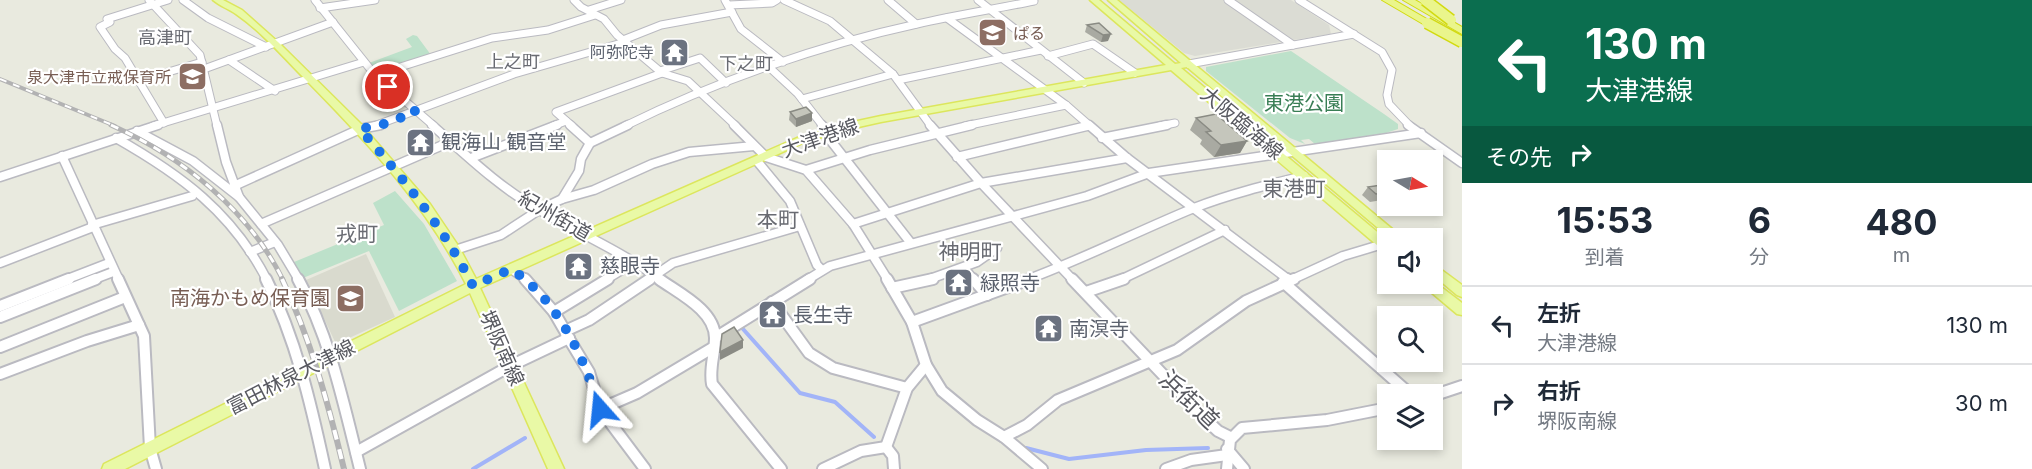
<!DOCTYPE html>
<html lang="ja">
<head>
<meta charset="utf-8">
<style>
	:root { --surface:#fff; --page:#f6f6f7; --text:#1f2937; --muted:#747a83; --line:#e0e1e3 }
	body { margin:0; font-family:Inter,"Noto Sans JP",sans-serif; background:var(--page); color:var(--text); height:100vh; display:flex; flex-direction:column; font-size:22px; white-space:nowrap }
	* { box-sizing:border-box; margin:0 }
	p { font-size:20px; color:var(--muted) }
	.icon { flex:none; width:33px; height:33px; fill:none; stroke:currentColor; stroke-width:2; stroke-linecap:round; stroke-linejoin:round }
	.map { position:relative; flex:1; overflow:hidden }
	.details { display:flex; flex-direction:column; background:var(--surface); width:570px }
	.details>* { flex:none }
	.hud { background:#0b6e4f; color:#fff; overflow:hidden }
	.needle { width:39px; rotate:100deg }
	.buttons { position:absolute; left:1377px; top:150px; display:grid; gap:12px }
	.buttons a { display:grid; place-items:center; width:66px; height:66px; border-radius:0px; background:var(--surface); box-shadow:0 3px 9px #0003; font-size:30px }
	.pin { position:absolute; display:grid; place-items:center; width:51px; height:51px; color:#fff; margin:-26px; border:3px solid #fff; border-radius:50%; box-shadow:0 2px 6px #0007 }
	.me { position:absolute; width:66px; margin:-33px; rotate:342deg; stroke-linejoin:round; filter:drop-shadow(0 0 4px #0008) }
	.turn { display:flex; align-items:center; gap:21px; height:126px; padding:0 24px; font-size:27px }
	.turn .icon { width:78px; height:78px; stroke-width:2.5 }
	.turn b { display:block; font-size:42px; line-height:51px }
	.then { display:flex; align-items:center; height:57px; padding:0 24px; background:#0003; gap:12px; font-size:22px }
	.eta { display:flex; justify-content:space-evenly; align-items:center; height:102px; text-align:center }
	.eta b { font-size:36px; font-weight:700; line-height:42px }
	ul { padding:0; list-style:none }
	li { display:flex; align-items:center; gap:18px; height:78px; padding:0 24px; border-top:2px solid var(--line) }
	li div { flex:1 }
	li b { display:block; font-size:22px }
	li em { font-style:normal }
	main { display:flex; flex:1; min-height:0 }
	.map>svg:first-child { display:block }
	.industrial { fill:#dbdcd4 }
	.education { fill:#d9dace }
	.green { fill:#bde1ca }
	.lines { fill:none; stroke-linecap:round; stroke-linejoin:round }
	.stream { stroke:#a2b4f8; stroke-width:4 }
	.minor-far2-casing { stroke:#babac1; stroke-width:9 }
	.minor-far1-casing { stroke:#babac1; stroke-width:11 }
	.minor-casing { stroke:#babac1; stroke-width:14 }
	.major-casing { stroke:#dce65d; stroke-width:3 }
	.highway-casing { stroke:#d2da10; stroke-width:2 }
	.minor-far2 { stroke:#fff; stroke-width:7 }
	.minor-far1 { stroke:#fff; stroke-width:8 }
	.minor { stroke:#fff; stroke-width:10 }
	.major { fill:#e9f9a6; fill-rule:evenodd }
	.highway { fill:#eaf58c; fill-rule:evenodd }
	.rail-far2-casing { stroke:#b2b2b3; stroke-width:4 }
	.rail-far1-casing { stroke:#b2b2b3; stroke-width:5 }
	.rail-casing { stroke:#b2b2b3; stroke-width:6 }
	.rail-far2 { stroke:#fff; stroke-width:2; stroke-dasharray:7; stroke-linecap:butt }
	.rail-far1 { stroke:#fff; stroke-width:3; stroke-dasharray:8; stroke-linecap:butt }
	.rail { stroke:#fff; stroke-width:4; stroke-dasharray:10; stroke-linecap:butt }
	.highway-bridge-casing { stroke:#d2da10; stroke-width:13; stroke-linecap:butt }
	.highway-bridge { stroke:#eaf58c; stroke-width:10 }
	.wall { fill:#a9aaa2 }
	.shaded-wall { fill:#8a8b84 }
	.building { fill:#c5c6bc; stroke:#8a8b84; stroke-width:1.5 }
	.route { stroke:#1a73e8; stroke-width:10; stroke-dasharray:0 18 }
	.labels { text-anchor:middle; stroke-width:4.5; stroke-linejoin:round; paint-order:stroke }
	.far-education-label { font-size:16px; fill:#785e54; stroke:#fff; text-anchor:start }
	.far-worship-label { font-size:16px; fill:#5b616d; stroke:#fff; text-anchor:end }
	.far-neighbourhood-label { font-size:18px; fill:#696b72; stroke:#fff }
	.park-label { font-size:20px; fill:#397e55; stroke:#fff }
	.street-label { font-size:20px; fill:#585960; stroke:#fff }
	.worship-label { font-size:20px; fill:#5b616d; stroke:#fff; text-anchor:start }
	.education-label { font-size:20px; fill:#785e54; stroke:#fff; text-anchor:end }
	.neighbourhood-label { font-size:21px; fill:#696b72; stroke:#fff }
	.near-street-label { font-size:24px; fill:#585960; stroke:#fff }
</style>
</head>
<body>
<main>
<div class="map">
<svg width="1462" height="469" viewBox="0 0 1462 469">
	<rect width="100%" height="100%" fill="#e9eadf"/>
	<path class="industrial" d="M1119 0H1291L1329 25 1331 34 1195 56 1184 53Z"/>
	<path class="education" d="M366 254 395 317 336 344 306 280Z"/>
	<g class="green">
		<path d="M413 35 417 36 431 55 394 67 389 63 374 68 369 63 412 47 406 39Z"/>
		<path d="M1291 51 1384 114 1398 124V129L1386 133 1315 144 1309 139 1301 140 1305 144 1290 138 1206 71V67Z"/>
		<path d="M395 191 424 224 457 281 399 311 369 251 303 278 294 262 384 225 373 203Z"/>
	</g>
	<g class="lines">
		<g class="stream">
			<path d="M743 329 800 393 835 402 874 437"/>
			<path d="M1026 448 1069 459 1146 450 1208 448"/>
			<path d="M473 469 525 438"/>
		</g>
		<defs>
			<g id="minor-far2">
				<path d="M149 0 200 55 217 126"/>
				<path d="M183 0 208 18 266 47"/>
				<path d="M315 0 375 75 434 126"/>
				<path d="M574 0 581 7 604 19 617 35 662 73 688 81 736 126"/>
				<path d="M725 0 741 29 783 62"/>
				<path d="M784 0 830 21 893 74 931 126"/>
				<path d="M888 0 916 24"/>
				<path d="M978 0 1084 83"/>
				<path d="M1228 0 1293 45"/>
				<path d="M1299 0 1382 52 1392 70 1387 95 1389 104 1410 126"/>
				<path d="M729 5 772 3 777 0"/>
				<path d="M320 8 375 0"/>
				<path d="M589 10 621 0"/>
				<path d="M947 18 1066 105 1090 126"/>
				<path d="M623 40 661 25 732 12"/>
				<path d="M1048 56 1093 44 1135 73"/>
				<path d="M229 60 275 91"/>
				<path d="M1189 64 1354 34"/>
				<path d="M769 67 798 94 823 126"/>
				<path d="M204 69 333 22"/>
				<path d="M660 71 700 58 726 83"/>
				<path d="M375 75 492 38 548 30 595 15"/>
				<path d="M898 80 1041 50"/>
				<path d="M138 81 202 62"/>
				<path d="M802 99 893 74"/>
				<path d="M164 123 125 58 115 49 100 27 110 22 107 19 168 0"/>
				<path d="M153 126 364 62"/>
				<path d="M374 126 514 74 625 42"/>
				<path d="M553 126 566 121"/>
				<path d="M572 126 556 112 662 73"/>
				<path d="M625 126C714 82 820 45 917 24 956 15 995 9 1034 1"/>
				<path d="M965 126 1066 105"/>
				<path d="M1160 126 1175 123"/>
			</g>
			<g id="minor-far1">
				<path d="M217 125 226 162 239 197 278 245 299 280"/>
				<path d="M432 125C466 155 500 188 541 211 581 234 624 253 661 280"/>
				<path d="M570 125 590 143"/>
				<path d="M734 125 766 157 806 170 853 224 888 280"/>
				<path d="M822 125 827 131"/>
				<path d="M930 125 981 183 1073 280"/>
				<path d="M1089 125 1127 158 1289 280"/>
				<path d="M1408 125 1462 163"/>
				<path d="M137 131 193 161 239 197"/>
				<path d="M824 132 910 242"/>
				<path d="M116 138C181 175 232 212 267 280"/>
				<path d="M1102 138 1167 125"/>
				<path d="M62 156 119 280"/>
				<path d="M957 157 1087 126"/>
				<path d="M471 158 557 125"/>
				<path d="M757 161 790 201 817 265 822 270"/>
				<path d="M806 170 870 150 972 125"/>
				<path d="M0 177 158 125"/>
				<path d="M234 186 360 129 381 125"/>
				<path d="M562 199 579 171 581 159 590 143 628 125"/>
				<path d="M261 224 452 141"/>
				<path d="M853 224 981 183 1127 158"/>
				<path d="M92 225 192 196"/>
				<path d="M455 250 501 235 539 210 562 199 594 190 652 164 689 152 754 146"/>
				<path d="M250 252 275 242"/>
				<path d="M0 263 93 227"/>
				<path d="M964 268 974 280"/>
				<path d="M511 269 527 280"/>
				<path d="M65 280 109 263"/>
				<path d="M92 280 113 272"/>
				<path d="M605 280 633 263"/>
				<path d="M648 280 673 263 800 226"/>
				<path d="M807 280 830 266 1087 196 1149 173 1421 133"/>
				<path d="M927 280 977 262 997 248"/>
				<path d="M1026 280C1083 259 1138 231 1194 208 1230 194 1267 185 1304 176"/>
				<path d="M1120 280 1225 230"/>
				<path d="M1291 280 1343 256 1383 244"/>
			</g>
			<g id="minor">
				<path d="M118 279 144 336 150 448 156 469"/>
				<path d="M266 279C296 339 311 404 325 469"/>
				<path d="M298 279C330 337 344 405 360 469"/>
				<path d="M525 279 554 312"/>
				<path d="M608 279 554 312 565 331 589 320 650 279"/>
				<path d="M659 279C678 293 715 310 715 338 715 354 709 368 712 384L781 469"/>
				<path d="M887 279 912 322 926 365 942 391 977 420 1004 437 1042 469"/>
				<path d="M973 279 987 295"/>
				<path d="M1072 279 1206 420 1218 431 1230 437"/>
				<path d="M1287 279 1290 281"/>
				<path d="M1283 282 1410 394"/>
				<path d="M892 288 933 279"/>
				<path d="M1086 292 1124 279"/>
				<path d="M772 302 809 353 833 368 907 388"/>
				<path d="M0 306 69 279"/>
				<path d="M0 317 96 279"/>
				<path d="M912 322 1030 279"/>
				<path d="M566 334 589 372 600 409 645 469"/>
				<path d="M715 338 810 279"/>
				<path d="M0 347 125 297"/>
				<path d="M0 374 87 341 139 325"/>
				<path d="M1432 396 1462 386"/>
				<path d="M600 409 637 393 714 347"/>
				<path d="M1004 437 1027 425 1058 400 1177 350 1246 301 1294 279"/>
				<path d="M886 447 907 388 926 365"/>
				<path d="M886 447 893 456 894 469"/>
				<path d="M1227 449 1244 469"/>
				<path d="M356 452 510 366 569 338"/>
				<path d="M823 469 861 451 886 447"/>
				<path d="M1166 469 1191 460 1227 455"/>
				<path d="M1227 469 1230 440 1242 428 1327 420 1388 408"/>
			</g>
			<g id="major">
				<path d="M213 0H223L242 10 278 42 360 123 430 204 459 247 476 279 797 138 839 125 881 116 1166 65 1090 0H1099L1175 64 1181 63 1108 0H1117L1403 238H1390L1187 67 1181 68 1388 241V252L1384 251 1171 70 881 122 845 130 805 142 480 288 564 469H548L470 293 125 469H102L104 464 466 284C427 206 367 142 306 80 284 58 262 32 236 14 229 9 220 6 213 0Z"/>
				<path d="M1432 263 1462 285V297L1457 295 1432 274Z"/>
				<path d="M1432 280 1462 303V315L1457 314 1425 287 1424 284H1432Z"/>
			</g>
			<g id="highway">
				<path d="M1382 0H1394L1444 29 1443 31H1435Z"/>
				<path d="M1403 0H1415L1462 27V34Z"/>
			</g>
		</defs>
		<use href="#minor-far2" class="minor-far2-casing"/>
		<use href="#minor-far1" class="minor-far1-casing"/>
		<use href="#minor" class="minor-casing"/>
		<use href="#major" class="major-casing"/>
		<use href="#highway" class="highway-casing"/>
		<use href="#minor-far2" class="minor-far2"/>
		<use href="#minor-far1" class="minor-far1"/>
		<use href="#minor" class="minor"/>
		<use href="#major" class="major"/>
		<use href="#highway" class="highway"/>
		<defs>
			<path id="rail-far2" d="M0 79 115 126"/>
			<path id="rail-far1" d="M111 125C182 157 248 209 283 280"/>
			<path id="rail" d="M282 279C311 340 328 403 344 469"/>
		</defs>
		<use href="#rail-far2" class="rail-far2-casing"/>
		<use href="#rail-far1" class="rail-far1-casing"/>
		<use href="#rail" class="rail-casing"/>
		<use href="#rail-far2" class="rail-far2"/>
		<use href="#rail-far1" class="rail-far1"/>
		<use href="#rail" class="rail"/>
		<defs>
			<g id="highway-bridge">
				<path d="M1425 0 1451 20"/>
				<path d="M1427 23 1462 42"/>
			</g>
		</defs>
		<use href="#highway-bridge" class="highway-bridge-casing"/>
		<use href="#highway-bridge" class="highway-bridge"/>
	</g>
	<g class="wall">
		<path d="M1099 23 1108 41 1101 42 1085 32 1087 25Z"/>
		<path d="M790 112 812 113V121L796 127 789 120Z"/>
		<path d="M1196 118 1247 141 1240 153 1214 157 1200 144 1202 140 1190 130Z"/>
		<path d="M1388 184V199L1370 202 1362 195 1368 187Z"/>
	</g>
	<g class="shaded-wall">
		<path d="M1111 34 1108 41 1101 42 1103 35Z"/>
		<path d="M812 113V121L796 127V119Z"/>
		<path d="M1247 141 1240 153 1214 157 1221 145Z"/>
		<path d="M743 340V348L720 360V352Z"/>
	</g>
	<g class="building">
		<path d="M1099 23 1111 34 1103 35 1087 25Z"/>
		<path d="M806 107 812 113 796 119 790 112Z"/>
		<path d="M1216 114 1247 141 1221 145 1206 132 1211 131 1196 118Z"/>
		<path d="M1388 184V192L1376 194 1368 187Z"/>
		<path d="M734 327 743 340 720 352 722 334Z"/>
	</g>
	<g class="lines">
		<path class="route" d="M388 87 416 112 384 124 360 129C404 180 442 225 473 286L511 269C557 299 584 357 600 409"/>
	</g>
	<defs>
		<symbol id="school-square" viewBox="-11 -11 22 22"><rect x="-9" y="-9" width="18" height="18" rx="4" fill="#8d6e63" stroke="#fff"/><path d="M0-5L7-2L0 1L-7-2ZM-4 1L0 2.5L4 1V4Q0 6-4 4Z" fill="#fff"/></symbol>
		<symbol id="temple-square" viewBox="-11 -11 22 22"><rect x="-9" y="-9" width="18" height="18" rx="4" fill="#6b7280" stroke="#fff"/><path d="M0-6L5-2H3V0L6.5 2.5H4V6H1.5V3h-3V6H-4V2.5H-6.5L-3 0V-2H-5Z" fill="#fff"/></symbol>
	</defs>
	<g fill-rule="evenodd">
		<use href="#school-square" x="976" y="16" width="33" height="33"/>
		<use href="#temple-square" x="658" y="36" width="33" height="33"/>
		<use href="#school-square" x="176" y="60" width="33" height="33"/>
		<use href="#temple-square" x="404" y="126" width="33" height="33"/>
		<use href="#temple-square" x="562" y="250" width="33" height="33"/>
		<use href="#temple-square" x="942" y="266" width="33" height="33"/>
		<use href="#school-square" x="334" y="282" width="33" height="33"/>
		<use href="#temple-square" x="756" y="298" width="33" height="33"/>
		<use href="#temple-square" x="1032" y="312" width="33" height="33"/>
	</g>
	<g class="labels">
		<g class="far-education-label">
			<text x="1013" y="39">ぱる</text>
			<text x="171" y="83" text-anchor="end">泉大津市立戒保育所</text>
		</g>
		<g class="far-worship-label">
			<text x="654" y="58">阿弥陀寺</text>
		</g>
		<g class="far-neighbourhood-label">
			<text x="165" y="44">高津町</text>
			<text x="513" y="68">上之町</text>
			<text x="746" y="70">下之町</text>
		</g>
		<g class="park-label">
			<text x="1304" y="110">東港公園</text>
		</g>
		<g class="street-label">
			<text transform="translate(1242 123) rotate(40)" y="7">大阪臨海線</text>
			<text transform="translate(820 138) rotate(-19)" y="7">大津港線</text>
			<text transform="translate(555 216) rotate(30)" y="7">紀州街道</text>
			<text transform="translate(502 348) rotate(66)" y="7">堺阪南線</text>
			<text transform="translate(291 377) rotate(-27)" y="7">富田林泉大津線</text>
		</g>
		<g class="worship-label">
			<text x="441" y="149">観海山 観音堂</text>
			<text x="600" y="273">慈眼寺</text>
			<text x="980" y="290">緑照寺</text>
			<text x="793" y="322">長生寺</text>
			<text x="1069" y="336">南溟寺</text>
		</g>
		<g class="education-label">
			<text x="330" y="305">南海かもめ保育園</text>
		</g>
		<g class="neighbourhood-label">
			<text x="1294" y="196">東港町</text>
			<text x="778" y="227">本町</text>
			<text x="357" y="241">戎町</text>
			<text x="970" y="259">神明町</text>
		</g>
		<g class="near-street-label">
			<text transform="translate(1189 400) rotate(44)" y="8">浜街道</text>
		</g>
	</g>
</svg>
<div class="buttons">
<a><svg class="needle" viewBox="-14 -14 28 28"><path d="M0-13l5 13h-10z" fill="#e53935"/><path d="M0 13l5-13h-10z" fill="#747a83"/></svg></a>
<a><svg class="icon" aria-label="sound" viewBox="0 0 24 24"><path d="M4 9h4l5-4v14l-5-4H4zM17 9q2 3 0 6"/></svg></a>
<a><svg class="icon" aria-label="search" viewBox="0 0 24 24"><circle cx="10" cy="10" r="6"/><path d="M15 15l6 6"/></svg></a>
<a><svg class="icon" aria-label="layers" viewBox="0 0 24 24"><path d="M12 4l9 5-9 5-9-5zM3 14l9 5 9-5"/></svg></a>
</div>
<div class="pin" style="left:388px;top:87px;background:#d93025"><svg class="icon" aria-label="arrive" viewBox="0 0 24 24"><path d="M6 21V4h12l-3 4 3 4H6"/></svg></div>
<svg class="me" style="left:600px;top:409px" viewBox="-20 -20 40 40"><path d="M0-17L14 15 0 8-14 15z" fill="#1a73e8" stroke="#fff" stroke-width="4"/></svg>
</div>
<section class="details">
<div class="hud">
<div class="turn"><svg class="icon" aria-label="left" viewBox="0 0 24 24"><path d="M17 20v-9H6M10 6l-5 5 5 5"/></svg><div><b>130 m</b>大津港線</div></div>
<div class="then">その先<svg class="icon" aria-label="right" viewBox="0 0 24 24"><path d="M7 20v-9h11M14 6l5 5-5 5"/></svg></div>
</div>
<div class="eta">
<div><b>15:53</b><p>到着</p></div>
<div><b>6</b><p>分</p></div>
<div><b>480</b><p>m</p></div>
</div>
<ul>
<li><svg class="icon" aria-label="left" viewBox="0 0 24 24"><path d="M17 20v-9H6M10 6l-5 5 5 5"/></svg><div><b>左折</b><p>大津港線</p></div><em>130 m</em></li>
<li><svg class="icon" aria-label="right" viewBox="0 0 24 24"><path d="M7 20v-9h11M14 6l5 5-5 5"/></svg><div><b>右折</b><p>堺阪南線</p></div><em>30 m</em></li>
</ul>
</section>
</main>
</body>
</html>
